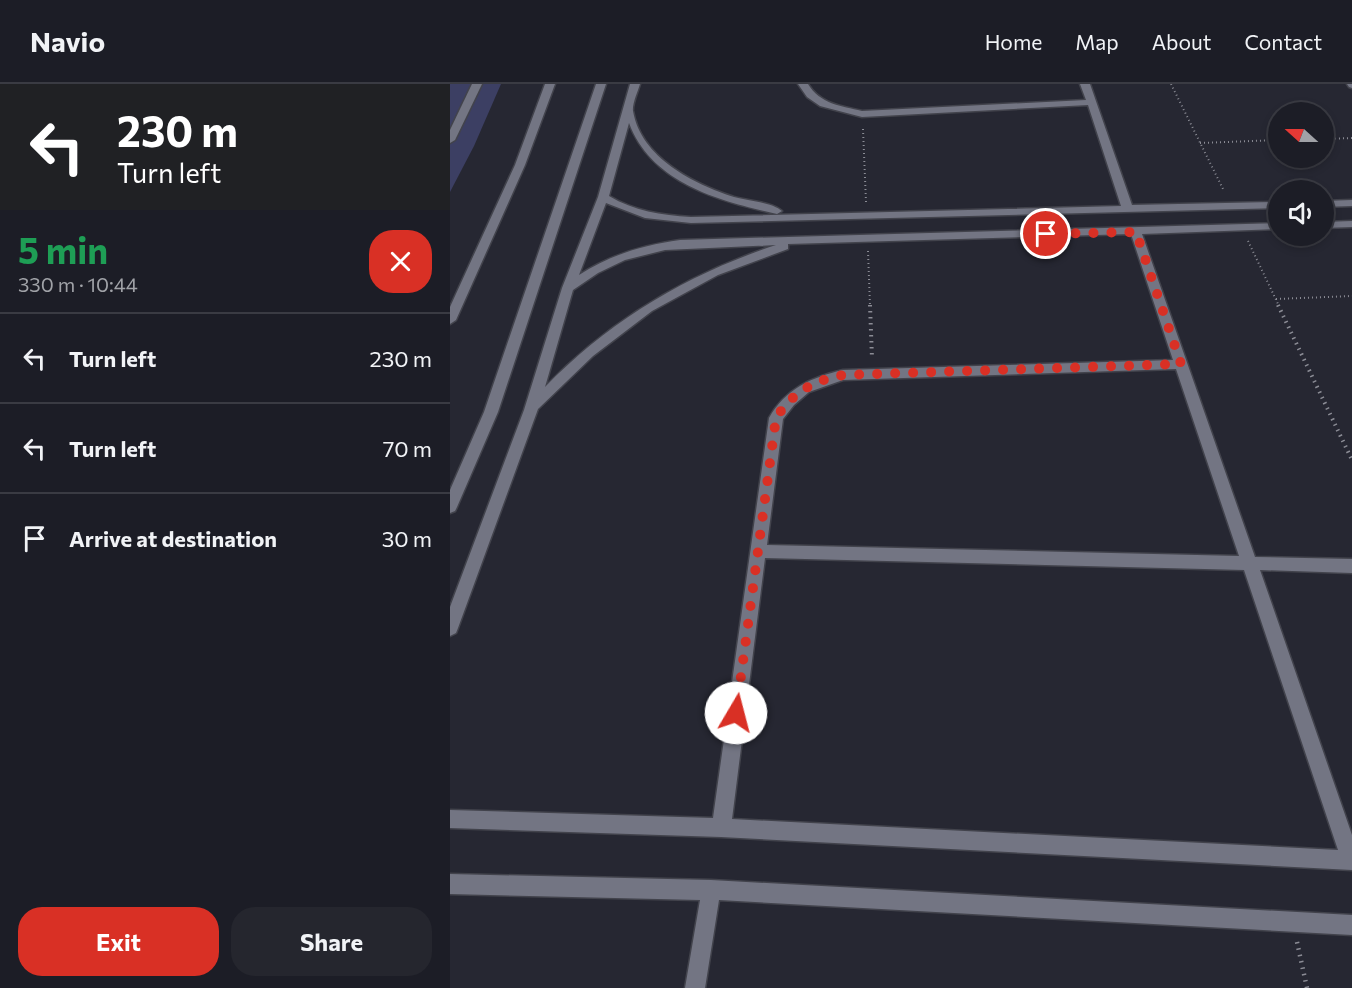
<!DOCTYPE html>
<html lang="en">
<head>
<meta charset="utf-8">
<style>
	:root { --surface:#1c1d26; --page:#25262e; --text:#f1f3f6; --muted:#a0a2a7; --line:#3a3b43; --accent:#d93025 }
	body { margin:0; font-family:Commissioner,sans-serif; background:var(--page); color:var(--text); height:100vh; display:flex; flex-direction:column; font-size:22px; white-space:nowrap }
	* { box-sizing:border-box; margin:0 }
	p { font-size:20px; color:var(--muted) }
	.icon { flex:none; width:33px; height:33px; fill:none; stroke:currentColor; stroke-width:2; stroke-linecap:round; stroke-linejoin:round }
	.map { position:relative; flex:1; overflow:hidden }
	.details { display:flex; flex-direction:column; background:var(--surface); width:450px }
	.details>* { flex:none }
	.guide { background:#202124; color:#fff; overflow:hidden }
	.needle { width:39px; rotate:291deg }
	.controls { position:absolute; left:818px; top:18px; display:grid; gap:12px }
	.controls a { display:grid; place-items:center; width:66px; height:66px; border-radius:50%; background:var(--surface); box-shadow:0 3px 9px #0003,0 0 0 2px var(--line); font-size:30px }
	.pin { position:absolute; display:grid; place-items:center; width:51px; height:51px; color:#fff; margin:-26px; border:3px solid #fff; border-radius:50%; box-shadow:0 2px 6px #0007 }
	.me { position:absolute; width:66px; margin:-33px; rotate:8deg; stroke-linejoin:round; filter:drop-shadow(0 0 4px #0008) }
	.turn { display:flex; align-items:center; gap:21px; height:126px; padding:0 18px; font-size:27px }
	.turn .icon { width:78px; height:78px; stroke-width:2.5 }
	.turn b { display:block; font-size:42px; line-height:51px }
	.round { display:grid; place-items:center; flex:none; width:63px; height:63px; border-radius:24px; background:var(--page) }
	.headline { display:flex; align-items:center; justify-content:space-between; height:102px; padding:0 18px }
	h1 { font-size:36px; font-weight:700; line-height:45px; color:#1e9e55 }
	.cta { display:flex; gap:12px; margin-top:auto; padding:12px 18px }
	.cta a { flex:1; height:69px; border-radius:24px; background:var(--accent); color:#fff; font-size:24px; font-weight:700; line-height:69px; text-align:center }
	.cta a+a { background:var(--page); color:var(--text) }
	ul { padding:0; list-style:none }
	li { display:flex; align-items:center; gap:18px; height:90px; padding:0 18px; border-top:2px solid var(--line) }
	li div { flex:1 }
	li b { display:block; font-size:22px }
	li em { font-style:normal }
	header { display:flex; align-items:center; gap:36px; box-sizing:border-box; height:84px; padding:0 30px; background:var(--surface); border-bottom:2px solid var(--line) }
	header strong { font-size:28px }
	nav { display:flex; gap:33px; margin-inline-start:auto; font-size:21px }
	main { display:flex; flex:1; min-height:0 }
	.map>svg:first-child { display:block }
	.green { fill:#3c3f63 }
	.lines { fill:none; stroke-linecap:round; stroke-linejoin:round }
	.street-casing { stroke:#42434c; stroke-width:3 }
	.secondary-casing { stroke:#42434c; stroke-width:3 }
	.path-far2 { stroke:#8b8c95; stroke-width:2; stroke-dasharray:1 3; stroke-linecap:butt }
	.path-far1 { stroke:#8b8c95; stroke-width:4; stroke-dasharray:1.5 4.5; stroke-linecap:butt }
	.path { stroke:#8b8c95; stroke-width:4.5; stroke-dasharray:1.5 5; stroke-linecap:butt }
	.street { fill:#737583; fill-rule:evenodd }
	.secondary { fill:#737583; fill-rule:evenodd }
	.route { stroke:#d93025; stroke-width:10; stroke-dasharray:0 18 }
</style>
</head>
<body>
<header>
<strong>Navio</strong>
<nav><a>Home</a><a>Map</a><a>About</a><a>Contact</a></nav>
</header>
<main>
<section class="details">
<div class="guide">
<div class="turn"><svg class="icon" aria-label="left" viewBox="0 0 24 24"><path d="M17 20v-9H6M10 6l-5 5 5 5"/></svg><div><b>230 m</b>Turn left</div></div>
</div>
<div class="headline"><div><h1>5 min</h1><p>330 m · 10:44</p></div><a class="round" style="background:#d93025;color:#fff"><svg class="icon" aria-label="close" viewBox="0 0 24 24"><path d="M6 6l12 12M18 6L6 18"/></svg></a></div>
<ul>
<li><svg class="icon" aria-label="left" viewBox="0 0 24 24"><path d="M17 20v-9H6M10 6l-5 5 5 5"/></svg><div><b>Turn left</b></div><em>230 m</em></li>
<li><svg class="icon" aria-label="left" viewBox="0 0 24 24"><path d="M17 20v-9H6M10 6l-5 5 5 5"/></svg><div><b>Turn left</b></div><em>70 m</em></li>
<li><svg class="icon" aria-label="arrive" viewBox="0 0 24 24"><path d="M6 21V4h12l-3 4 3 4H6"/></svg><div><b>Arrive at destination</b></div><em>30 m</em></li>
</ul>
<div class="cta"><a>Exit</a><a>Share</a></div>
</section>
<div class="map">
<svg width="902" height="904" viewBox="0 0 902 904">
	<rect width="100%" height="100%" fill="#262732"/>
	<path class="green" d="M0 0H51L24 62 0 108Z"/>
	<g class="lines">
		<defs>
			<g id="street">
				<path d="M22 0H32L5 56 0 59V46Z"/>
				<path d="M180 0H190C188 7 182 20 183 27 191 74 244 100 284 113 298 117 322 118 332 127L327 130C270 117 202 100 179 39L159 112C184 127 211 131 241 133L671 122 638 21 412 33 370 22 357 13 348 0H358C370 20 391 22 412 27L636 16 630 0H640L682 121 828 118V124L241 139 195 134 156 119 129 191C160 171 193 161 230 156L828 139V145L692 150 805 473 902 475V489L810 486 902 751V786L271 753 0 744V726L263 734 319 334C335 305 362 293 393 286L723 276 681 150 338 160V165L268 191 202 227 143 272 88 325 8 544 6 549 0 552V523L74 326 112 204 148 113ZM326 161C238 190 160 236 95 303L123 206 148 189 175 176 215 166ZM726 285 789 472 317 461 333 335 344 321 359 308 393 296ZM315 474 794 486 888 766 282 735Z"/>
				<path d="M897 0H902V4L899 3Z"/>
				<path d="M902 116V122L873 123V117Z"/>
				<path d="M902 137V143L873 144V138Z"/>
				<path d="M0 790 261 796 902 831V851L269 816 255 904H235L250 816 0 810Z"/>
			</g>
			<g id="secondary">
				<path d="M95 0H105L75 81 6 236 0 240V223L65 81Z"/>
				<path d="M146 0H156L48 328 7 423 5 427 0 429V406L34 328Z"/>
			</g>
		</defs>
		<use href="#street" class="street-casing"/>
		<use href="#secondary" class="secondary-casing"/>
		<g class="path-far2">
			<path d="M721 0 774 107"/>
			<path d="M413 45 416 118"/>
			<path d="M873 55 902 54"/>
			<path d="M750 59 828 56"/>
			<path d="M798 157 829 222"/>
			<path d="M418 167 420 222"/>
			<path d="M826 215 902 212"/>
		</g>
		<g class="path-far1">
			<path d="M420 221 422 274"/>
			<path d="M828 221 902 376"/>
		</g>
		<path class="path" d="M847 858 857 904"/>
		<use href="#street" class="street"/>
		<use href="#secondary" class="secondary"/>
	</g>
	<g class="lines">
		<path class="route" d="M286 629 326 334C343 308 363 297 393 291L731 280 686 148 596 150"/>
	</g>
</svg>
<div class="controls">
<a><svg class="needle" viewBox="-14 -14 28 28"><path d="M0-13l5 13h-10z" fill="#e53935"/><path d="M0 13l5-13h-10z" fill="#a0a2a7"/></svg></a>
<a><svg class="icon" aria-label="sound" viewBox="0 0 24 24"><path d="M4 9h4l5-4v14l-5-4H4zM17 9q2 3 0 6"/></svg></a>
</div>
<div class="pin" style="left:596px;top:150px;background:#d93025"><svg class="icon" aria-label="arrive" viewBox="0 0 24 24"><path d="M6 21V4h12l-3 4 3 4H6"/></svg></div>
<svg class="me" style="left:286px;top:629px" viewBox="-20 -20 40 40"><circle r="19" fill="#fff"/><path d="M0-13L10 11 0 6-10 11z" fill="#d93025"/></svg>
</div>
</main>
</body>
</html>
